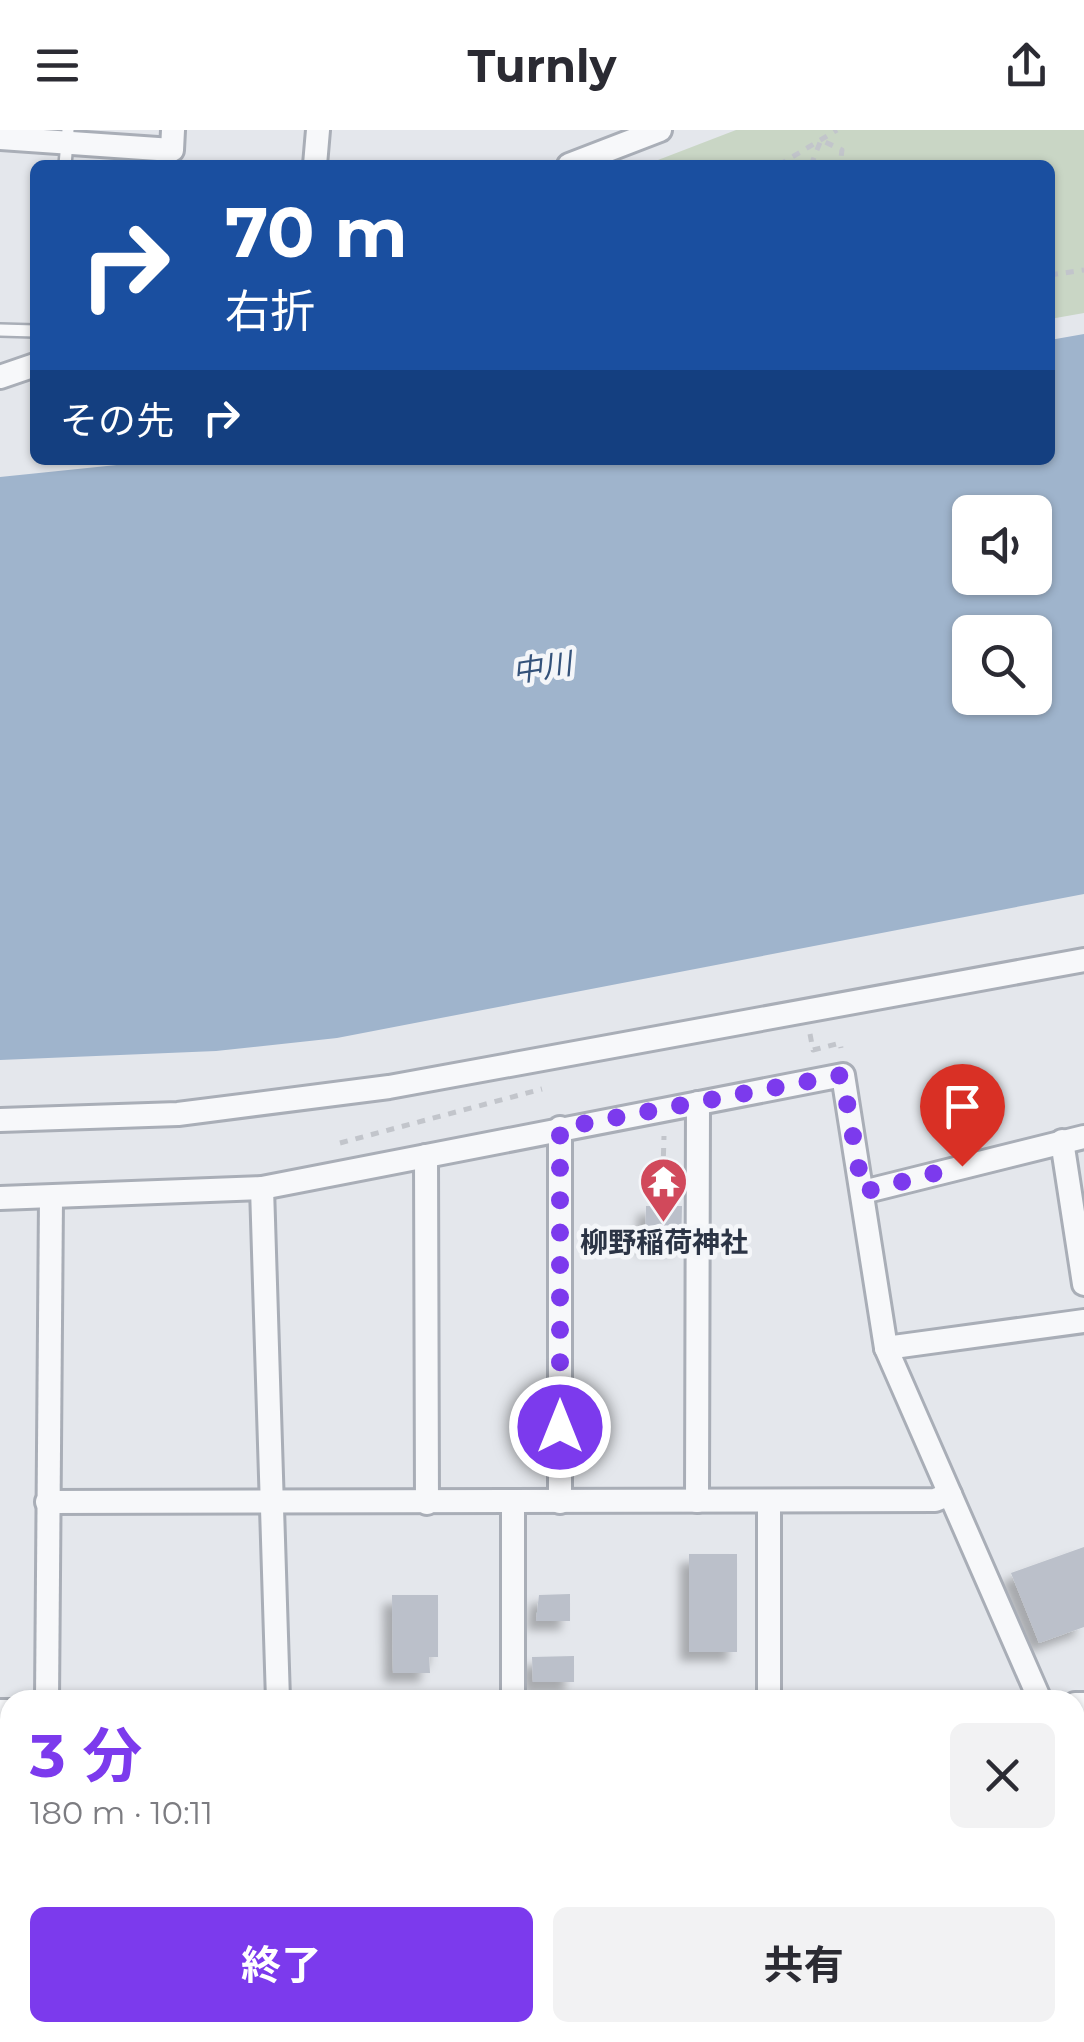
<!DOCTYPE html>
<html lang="ja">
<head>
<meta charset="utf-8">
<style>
	:root { --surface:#fff; --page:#f2f2f3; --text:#2b2b33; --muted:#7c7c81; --accent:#7c3aed }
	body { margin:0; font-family:Montserrat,"Noto Sans JP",sans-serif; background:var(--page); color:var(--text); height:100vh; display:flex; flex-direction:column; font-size:38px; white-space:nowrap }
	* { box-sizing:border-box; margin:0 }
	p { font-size:32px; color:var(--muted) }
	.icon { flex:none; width:55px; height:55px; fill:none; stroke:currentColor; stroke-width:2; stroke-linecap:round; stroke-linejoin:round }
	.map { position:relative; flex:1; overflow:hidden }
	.drawer { position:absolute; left:0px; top:1560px; width:1085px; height:352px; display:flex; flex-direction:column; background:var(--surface); border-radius:30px 30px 0 0; box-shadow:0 2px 8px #0004 }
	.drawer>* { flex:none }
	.hud { position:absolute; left:30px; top:30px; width:1025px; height:305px; border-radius:15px; box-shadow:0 2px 8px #0004; background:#1a4fa0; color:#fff; overflow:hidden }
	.tools { position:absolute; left:952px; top:365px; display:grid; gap:20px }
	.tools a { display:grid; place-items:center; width:100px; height:100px; border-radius:15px; background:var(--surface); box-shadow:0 2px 8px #0004; font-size:50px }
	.pin { position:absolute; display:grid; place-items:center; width:85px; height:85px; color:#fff; margin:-102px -42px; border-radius:50% 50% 50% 0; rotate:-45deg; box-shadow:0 0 10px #0007 }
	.pin .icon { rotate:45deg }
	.me { position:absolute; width:110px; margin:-55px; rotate:0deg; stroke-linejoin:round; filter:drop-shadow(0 0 8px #0008) }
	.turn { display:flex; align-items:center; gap:35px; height:210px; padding:0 30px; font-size:45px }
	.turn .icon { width:130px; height:130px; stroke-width:2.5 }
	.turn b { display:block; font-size:70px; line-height:85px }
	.then { display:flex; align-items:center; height:95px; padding:0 30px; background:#0003; gap:20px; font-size:38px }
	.round { display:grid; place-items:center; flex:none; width:105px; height:105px; border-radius:15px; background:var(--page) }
	.summary { display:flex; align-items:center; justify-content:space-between; height:170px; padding:0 30px }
	h1 { font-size:60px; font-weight:700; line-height:75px; color:var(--accent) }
	.cta { display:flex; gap:20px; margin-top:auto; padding:20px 30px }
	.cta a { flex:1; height:115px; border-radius:15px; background:var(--accent); color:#fff; font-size:40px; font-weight:700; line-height:115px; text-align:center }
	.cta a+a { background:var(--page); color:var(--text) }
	header { display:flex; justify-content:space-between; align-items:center; height:130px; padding:0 30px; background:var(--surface); font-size:45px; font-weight:700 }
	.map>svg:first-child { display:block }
	.green { fill:#c9d6c5 }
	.water { fill:#9fb4cc; fill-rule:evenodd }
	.building { fill:#bbc0ca; filter:url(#shadow) }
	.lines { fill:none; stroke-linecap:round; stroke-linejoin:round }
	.service-casing { stroke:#a9aeb7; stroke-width:16 }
	.minor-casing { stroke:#a9aeb7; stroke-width:28 }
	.path { stroke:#c2c5cb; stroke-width:5; stroke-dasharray:8 8; stroke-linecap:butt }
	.service { stroke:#f7f8fa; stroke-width:11 }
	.minor { stroke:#f7f8fa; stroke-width:22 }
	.route { stroke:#7c3aed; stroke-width:18; stroke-dasharray:0 32.4 }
	.labels { text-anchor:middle; stroke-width:9; stroke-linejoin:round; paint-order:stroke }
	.poi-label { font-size:28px; font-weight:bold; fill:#2b3445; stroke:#f4f6f9 }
	.water-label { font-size:30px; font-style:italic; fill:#34527a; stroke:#f4f6f9 }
</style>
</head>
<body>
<header><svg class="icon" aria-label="menu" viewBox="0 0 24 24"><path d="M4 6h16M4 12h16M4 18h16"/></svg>Turnly<svg class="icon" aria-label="share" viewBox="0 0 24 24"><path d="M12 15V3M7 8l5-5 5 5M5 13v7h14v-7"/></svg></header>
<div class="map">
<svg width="1084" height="1912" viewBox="0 0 1084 1912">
	<defs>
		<filter id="shadow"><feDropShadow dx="-9" dy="9" stdDeviation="5" flood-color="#0004"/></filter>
	</defs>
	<rect width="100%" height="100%" fill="#e4e7ec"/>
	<path class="green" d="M736 0H1084V183L1050 189V35H645Z"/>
	<path class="water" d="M1084 204V764L337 908 216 921 0 930V347L165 330H1050V210ZM970 382H1035V448H970ZM970 502H1035V568H970Z"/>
	<g class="building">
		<path d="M646 1076H682L681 1116H645Z"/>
		<path d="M1084 1417V1497L1039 1513 1011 1443Z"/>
		<rect x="689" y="1424" width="48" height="98"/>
		<path d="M570 1464V1491H536L539 1465Z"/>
		<path d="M392 1465H438V1527H429L430 1543H393Z"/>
		<path d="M574 1526V1552H533L532 1527Z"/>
		<path d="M332 1902H487V1912H348Z"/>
		<path d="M501 1902H546L547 1912H501Z"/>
	</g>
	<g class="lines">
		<defs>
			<g id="service">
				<path d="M65 35 68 0"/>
				<path d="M0 200 35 201"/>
			</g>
			<g id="minor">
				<path d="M0 8 172 20 173 0"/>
				<path d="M315 35 318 0"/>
				<path d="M569 35 660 0"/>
				<path d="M0 247 35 235"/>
				<path d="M0 990 178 984 389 957 1084 830"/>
				<path d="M560 998V1372"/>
				<path d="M1062 1011 1084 1154"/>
				<path d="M426 1026 427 1373"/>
				<path d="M262 1058 278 1570"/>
				<path d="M863 1062 1084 1007"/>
				<path d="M0 1068 262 1058 843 945 886 1218 1040 1570"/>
				<path d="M886 1218 1084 1191"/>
				<path d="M697 1371 698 973"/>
				<path d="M47 1372 935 1370 950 1364"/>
				<path d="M513 1373V1570"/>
				<path d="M47 1570 51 1068"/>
				<path d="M769 1570V1372"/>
				<path d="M1075 1574H1084"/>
				<path d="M0 1581H10"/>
				<path d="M54 1902V1912"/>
				<path d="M287 1902V1912"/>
				<path d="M620 1902V1912"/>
				<path d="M1043 1902V1912"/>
				<path d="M770 1912V1902"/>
			</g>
		</defs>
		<use href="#service" class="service-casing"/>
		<use href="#minor" class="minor-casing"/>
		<g class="path">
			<path d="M779 35 837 0"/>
			<path d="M811 35 821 10 842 20 840 35"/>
			<path d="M1050 145 1084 140"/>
			<path d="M810 904 813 920 840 913 841 918"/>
			<path d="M340 1013 542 959"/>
			<path d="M662 1074 664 1006"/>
		</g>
		<use href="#service" class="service"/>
		<use href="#minor" class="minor"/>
	</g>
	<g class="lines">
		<path class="route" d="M560 1297V998L842 945 863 1062 962 1036"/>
	</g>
	<defs>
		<symbol id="temple-pin" viewBox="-11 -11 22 30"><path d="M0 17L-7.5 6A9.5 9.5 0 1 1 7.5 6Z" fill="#d1495b" stroke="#f4f6f9"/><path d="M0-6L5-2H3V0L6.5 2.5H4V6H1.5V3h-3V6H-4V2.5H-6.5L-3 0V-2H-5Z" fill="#fff"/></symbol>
	</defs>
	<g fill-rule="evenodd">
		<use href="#temple-pin" x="636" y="1024" width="55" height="75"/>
	</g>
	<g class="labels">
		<g class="poi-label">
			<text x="664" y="1122">柳野稲荷神社</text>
		</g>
		<g class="water-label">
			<text transform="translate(542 538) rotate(-9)" y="10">中川</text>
		</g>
	</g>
</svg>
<div class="tools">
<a><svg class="icon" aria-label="sound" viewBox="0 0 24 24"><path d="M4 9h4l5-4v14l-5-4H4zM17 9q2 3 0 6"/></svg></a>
<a><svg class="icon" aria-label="search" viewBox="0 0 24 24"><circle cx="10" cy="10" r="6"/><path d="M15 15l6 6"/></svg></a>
</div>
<div class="pin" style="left:962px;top:1036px;background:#d93025"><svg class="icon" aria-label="arrive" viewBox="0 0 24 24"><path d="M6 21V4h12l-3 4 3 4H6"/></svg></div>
<svg class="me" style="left:560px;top:1297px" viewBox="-20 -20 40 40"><circle r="17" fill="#7c3aed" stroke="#fff" stroke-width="3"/><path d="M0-11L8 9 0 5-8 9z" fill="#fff"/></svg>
<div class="hud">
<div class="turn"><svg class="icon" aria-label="right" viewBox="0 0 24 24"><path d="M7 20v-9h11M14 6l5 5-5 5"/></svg><div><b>70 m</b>右折</div></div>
<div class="then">その先<svg class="icon" aria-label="right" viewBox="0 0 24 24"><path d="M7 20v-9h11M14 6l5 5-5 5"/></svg></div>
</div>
<section class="drawer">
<div class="summary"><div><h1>3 分</h1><p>180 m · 10:11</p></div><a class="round"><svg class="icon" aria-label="close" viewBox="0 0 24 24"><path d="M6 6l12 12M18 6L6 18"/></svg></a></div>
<div class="cta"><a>終了</a><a>共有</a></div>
</section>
</div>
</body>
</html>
